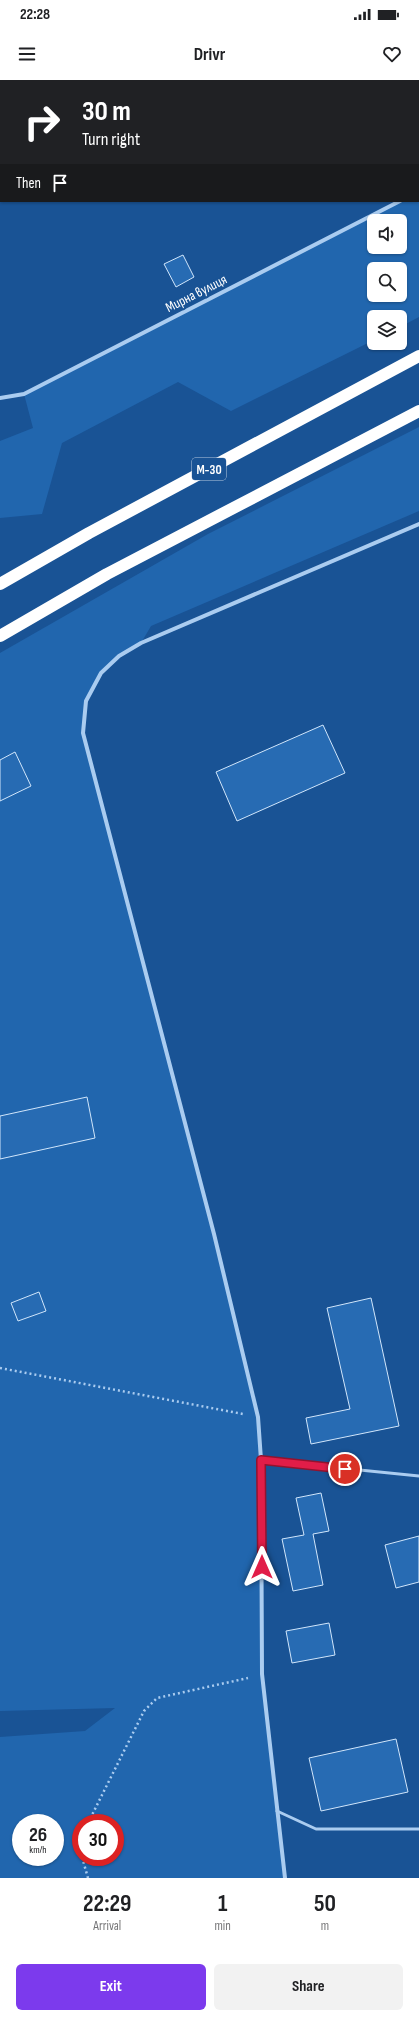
<!DOCTYPE html>
<html lang="en">
<head>
<meta charset="utf-8">
<style>
	:root { --surface:#fff; --page:#f2f2f2; --text:#202124; --muted:#757577; --accent:#7c3aed }
	body { margin:0; font-family:"Sofia Sans Condensed",sans-serif; background:var(--page); color:var(--text); height:100vh; display:flex; flex-direction:column; font-size:15px; white-space:nowrap }
	* { box-sizing:border-box; margin:0 }
	p { font-size:13px; color:var(--muted) }
	.icon { flex:none; width:22px; height:22px; fill:none; stroke:currentColor; stroke-width:2; stroke-linecap:round; stroke-linejoin:round }
	.map { position:relative; height:1798px; overflow:hidden }
	.side { display:flex; flex-direction:column; background:var(--surface); flex:1 }
	.side>* { flex:none }
	.top-card { position:absolute; left:0px; top:0px; width:419px; height:122px; box-shadow:0 1px 3px #0004; background:#202124; color:#fff; overflow:hidden }
	.controls { position:absolute; left:367px; top:134px; display:grid; gap:8px }
	.controls a { display:grid; place-items:center; width:40px; height:40px; border-radius:6px; background:var(--surface); box-shadow:0 1px 3px #0004; font-size:20px }
	.speed { position:absolute; left:12px; top:1734px; display:flex; gap:8px; font-size:20px; font-weight:700; text-align:center }
	.speed>* { display:grid; place-content:center; width:52px; height:52px; border-radius:50%; background:var(--surface); box-shadow:0 1px 3px #0004; line-height:1 }
	.speed small { font-size:10px; font-weight:400 }
	.speed .limit { border:6px solid #d22; background:#fff; color:#111 }
	.pin { position:absolute; display:grid; place-items:center; width:34px; height:34px; color:#fff; margin:-17px; border:2px solid #fff; border-radius:50%; box-shadow:0 1px 4px #0007 }
	.me { position:absolute; width:44px; margin:-22px; rotate:0deg; stroke-linejoin:round; filter:drop-shadow(0 0 3px #0008) }
	.turn { display:flex; align-items:center; gap:14px; height:84px; padding:0 16px; font-size:18px }
	.turn .icon { width:52px; height:52px; stroke-width:2.5 }
	.turn b { display:block; font-size:28px; line-height:34px }
	.then { display:flex; align-items:center; height:38px; padding:0 16px; background:#0003; gap:8px; font-size:15px }
	.eta { display:flex; justify-content:space-evenly; align-items:center; height:68px; text-align:center }
	.eta b { font-size:24px; font-weight:700; line-height:28px }
	.button { display:flex; gap:8px; margin-top:auto; padding:8px 16px }
	.button a { flex:1; height:46px; border-radius:6px; background:var(--accent); color:#fff; font-size:16px; font-weight:700; line-height:46px; text-align:center }
	.button a+a { background:var(--page); color:var(--text) }
	.status { display:flex; justify-content:space-between; align-items:center; height:28px; padding:0 20px; background:var(--surface); direction:ltr }
	.status svg { height:11px; fill:currentColor }
	header { display:flex; justify-content:space-between; align-items:center; height:52px; padding:0 16px; background:var(--surface); font-size:18px; font-weight:700 }
	.map>svg:first-child { display:block }
	.green { fill:#2166ae; fill-rule:evenodd }
	.building { fill:#276bb3; stroke:#d1e6fb }
	.lines { fill:none; stroke-linecap:round; stroke-linejoin:round }
	.path { stroke:#aaccf0; stroke-width:2.5; stroke-dasharray:2 3; stroke-linecap:butt }
	.lane { stroke:#aaccf0; stroke-width:3 }
	.street { stroke:#aaccf0; stroke-width:4 }
	.highway { stroke:#fff; stroke-width:12 }
	.route-casing { stroke:#92132f; stroke-width:10 }
	.route { stroke:#e11d48; stroke-width:7 }
	.labels { text-anchor:middle; stroke-width:4; stroke-linejoin:round; paint-order:stroke }
	.shield { fill:#195395; stroke:#bacbdf; stroke-width:1 }
	.shield-label { font-size:13px; font-weight:bold; fill:#fff }
	.street-label { font-size:14px; fill:#fff; stroke:#195395 }
</style>
</head>
<body>
<div class="status"><b>22:28</b><svg viewBox="0 0 49 12"><path d="M0 12V9h3v3zM5 12V6h3v6zM10 12V3h3v9zM15 12V0h3v12zM26 1h20v11H26zM47 4h2v5h-2z"/></svg></div>
<header><svg class="icon" aria-label="menu" viewBox="0 0 24 24"><path d="M4 6h16M4 12h16M4 18h16"/></svg>Drivr<svg class="icon" aria-label="heart" viewBox="0 0 24 24"><path d="M12 20l-8-8c-3-5 5-10 8-4 3-6 11-1 8 4z"/></svg></header>
<div class="map">
<svg width="419" height="1798" viewBox="0 0 419 1798">
	<rect width="100%" height="100%" fill="#195395"/>
	<g class="green">
		<path d="M419 111V237L400 247V237H374V260L231 331 178 302 62 363 42 434 0 438V361L33 348 24 314 400 121H418ZM374 141H400V167H374ZM374 189H400V215H374Z"/>
		<path d="M419 347V431L151 546 141 563 119 576 101 593 86 621 83 653 214 1154 258 1337 261 1380 262 1594 285 1798H0V1657L85 1651 115 1628 0 1631V573L208 454ZM21 1743H55V1777H21ZM81 1743H115V1777H81Z"/>
	</g>
	<g class="building">
		<path d="M183 175 194 197 176 207 164 184Z"/>
		<path d="M323 645 345 693 237 741 216 692Z"/>
		<path d="M15 672 31 706 0 721V680Z"/>
		<path d="M87 1017 95 1058 0 1079V1036Z"/>
		<path d="M39 1212 46 1231 18 1241 11 1223Z"/>
		<path d="M371 1218 399 1346 311 1364 306 1338 350 1329 327 1228Z"/>
		<path d="M321 1413 329 1451 313 1454 323 1505 293 1511 282 1459 304 1455 296 1418Z"/>
		<path d="M419 1456V1502L396 1508 385 1465Z"/>
		<path d="M329 1543 335 1575 292 1583 286 1551Z"/>
		<path d="M396 1659 408 1712 321 1731 309 1678Z"/>
	</g>
	<g class="lines">
		<g class="path">
			<path d="M0 1288 243 1334"/>
			<path d="M88 1743 144 1631 157 1618 248 1598"/>
			<path d="M81 1763V1771"/>
			<path d="M82 1777 88 1798"/>
		</g>
		<g class="lane">
			<path d="M261 1380 419 1396"/>
			<path d="M277 1731 316 1749H419"/>
		</g>
		<g class="street">
			<path d="M221 1 223 0"/>
			<path d="M418 112 419 111"/>
			<path d="M0 117 1 116"/>
			<path d="M0 318 24 314 400 121"/>
			<path d="M285 1798 262 1594 261 1380 258 1337 214 1154 83 653 86 621 101 593 119 576 141 563 419 444"/>
		</g>
		<g class="highway">
			<path d="M0 504 89 453 419 276"/>
			<path d="M0 556 107 494 419 331"/>
		</g>
	</g>
	<g class="lines">
		<defs>
			<path id="route" d="M262 1487 261 1380 345 1389"/>
		</defs>
		<use href="#route" class="route-casing"/>
		<use href="#route" class="route"/>
	</g>
	<g class="labels">
		<rect class="shield" x="192" y="378" width="34" height="22" rx="3"/>
		<g class="shield-label">
			<text x="209" y="394">М-30</text>
		</g>
		<g class="street-label">
			<text transform="translate(196 213) rotate(-27)" y="5">Мирна вулиця</text>
		</g>
	</g>
</svg>
<div class="controls">
<a><svg class="icon" aria-label="sound" viewBox="0 0 24 24"><path d="M4 9h4l5-4v14l-5-4H4zM17 9q2 3 0 6"/></svg></a>
<a><svg class="icon" aria-label="search" viewBox="0 0 24 24"><circle cx="10" cy="10" r="6"/><path d="M15 15l6 6"/></svg></a>
<a><svg class="icon" aria-label="layers" viewBox="0 0 24 24"><path d="M12 4l9 5-9 5-9-5zM3 14l9 5 9-5"/></svg></a>
</div>
<div class="speed"><div>26<small>km/h</small></div><div class="limit">30</div></div>
<div class="pin" style="left:345px;top:1389px;background:#d93025"><svg class="icon" aria-label="arrive" viewBox="0 0 24 24"><path d="M6 21V4h12l-3 4 3 4H6"/></svg></div>
<svg class="me" style="left:262px;top:1487px" viewBox="-20 -20 40 40"><path d="M0-17L14 15 0 8-14 15z" fill="#e11d48" stroke="#fff" stroke-width="4"/></svg>
<div class="top-card">
<div class="turn"><svg class="icon" aria-label="right" viewBox="0 0 24 24"><path d="M7 20v-9h11M14 6l5 5-5 5"/></svg><div><b>30 m</b>Turn right</div></div>
<div class="then">Then<svg class="icon" aria-label="arrive" viewBox="0 0 24 24"><path d="M6 21V4h12l-3 4 3 4H6"/></svg></div>
</div>
</div>
<section class="side">
<div class="eta">
<div><b>22:29</b><p>Arrival</p></div>
<div><b>1</b><p>min</p></div>
<div><b>50</b><p>m</p></div>
</div>
<div class="button"><a>Exit</a><a>Share</a></div>
</section>
</body>
</html>
